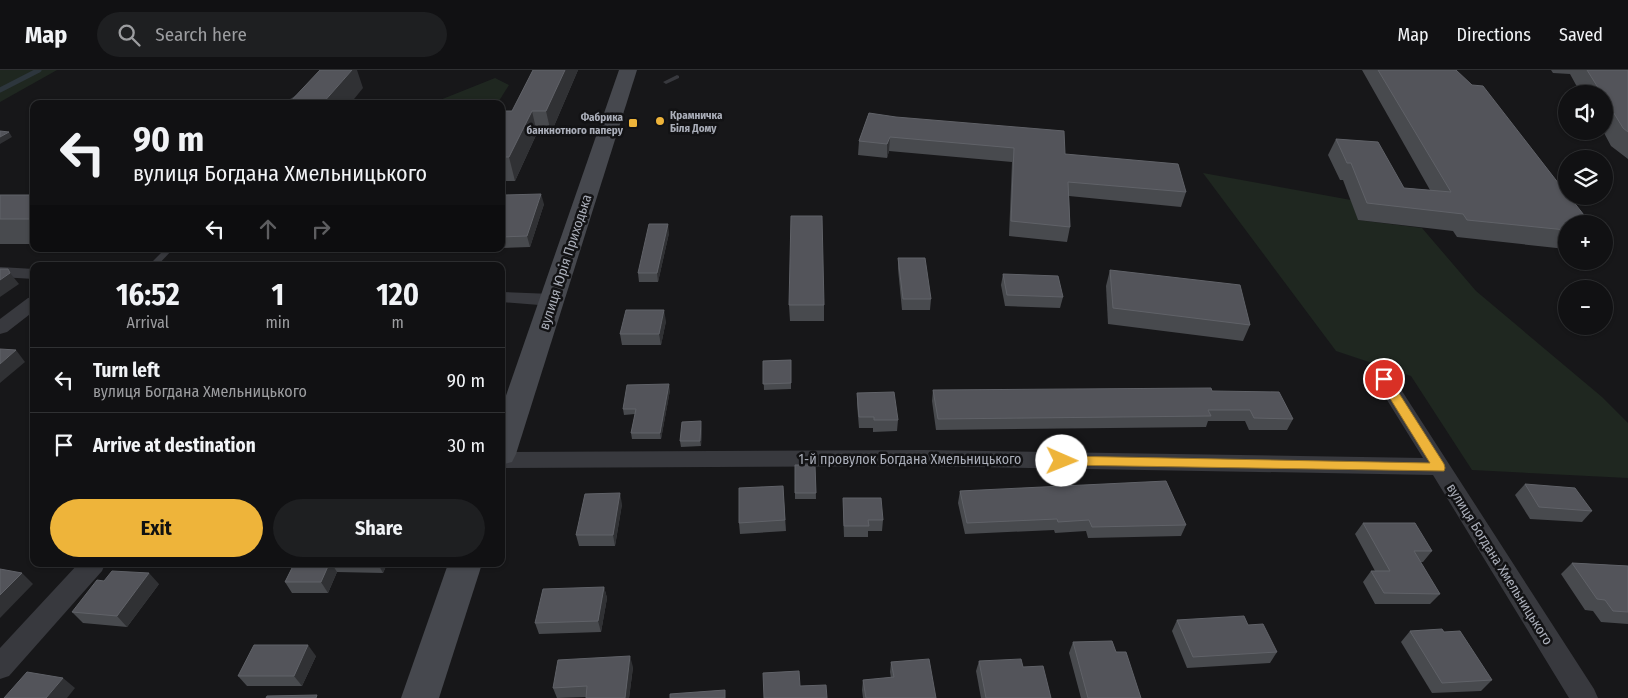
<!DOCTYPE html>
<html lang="en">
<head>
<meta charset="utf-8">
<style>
	:root { --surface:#111113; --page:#1e1f21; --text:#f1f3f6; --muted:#9c9da0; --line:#303133; --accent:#eeb43a }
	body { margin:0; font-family:"Fira Sans Condensed",sans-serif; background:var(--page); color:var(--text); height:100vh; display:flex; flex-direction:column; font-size:19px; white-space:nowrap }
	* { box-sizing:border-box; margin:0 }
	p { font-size:16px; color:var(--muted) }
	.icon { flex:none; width:28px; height:28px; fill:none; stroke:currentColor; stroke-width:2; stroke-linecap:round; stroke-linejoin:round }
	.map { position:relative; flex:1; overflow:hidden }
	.sheet { position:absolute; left:30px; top:192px; width:475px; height:305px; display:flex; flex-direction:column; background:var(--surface); border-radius:10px; box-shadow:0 1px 4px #0004,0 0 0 1px var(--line) }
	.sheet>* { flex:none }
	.hud { position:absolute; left:30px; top:30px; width:475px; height:152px; border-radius:10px; box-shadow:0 1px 4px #0004,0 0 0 1px var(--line); background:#111113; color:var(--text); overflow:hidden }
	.controls { position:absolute; left:1558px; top:15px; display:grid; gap:10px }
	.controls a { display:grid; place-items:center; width:55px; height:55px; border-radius:50%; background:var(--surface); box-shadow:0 1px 4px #0004,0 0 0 1px var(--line); font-size:25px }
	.pin { position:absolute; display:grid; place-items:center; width:42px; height:42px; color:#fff; margin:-21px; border:2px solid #fff; border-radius:50%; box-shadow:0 1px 5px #0007 }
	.me { position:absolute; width:55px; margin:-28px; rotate:91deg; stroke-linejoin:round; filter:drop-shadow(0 0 4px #0008) }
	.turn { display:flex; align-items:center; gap:18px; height:105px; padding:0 20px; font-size:22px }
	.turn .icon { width:65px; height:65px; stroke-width:2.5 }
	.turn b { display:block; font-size:35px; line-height:42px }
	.lanes { display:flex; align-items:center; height:48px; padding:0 20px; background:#0003; justify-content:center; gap:25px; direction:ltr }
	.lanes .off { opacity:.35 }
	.eta { display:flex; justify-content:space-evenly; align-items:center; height:85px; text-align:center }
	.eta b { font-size:30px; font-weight:700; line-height:35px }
	.button { display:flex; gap:10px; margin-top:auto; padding:10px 20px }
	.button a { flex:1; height:58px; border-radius:30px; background:var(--accent); color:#111; font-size:20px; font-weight:700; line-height:58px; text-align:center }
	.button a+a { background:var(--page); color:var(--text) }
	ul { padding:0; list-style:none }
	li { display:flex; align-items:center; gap:15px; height:65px; padding:0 20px; border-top:1px solid var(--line) }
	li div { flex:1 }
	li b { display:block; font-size:19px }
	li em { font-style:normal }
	header { display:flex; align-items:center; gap:30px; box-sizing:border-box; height:70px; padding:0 25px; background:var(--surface); border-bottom:1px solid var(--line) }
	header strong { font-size:24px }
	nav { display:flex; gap:28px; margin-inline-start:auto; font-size:18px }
	.search { width:350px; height:45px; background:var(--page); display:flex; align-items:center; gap:12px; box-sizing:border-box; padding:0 18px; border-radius:28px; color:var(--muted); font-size:19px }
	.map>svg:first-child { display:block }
	.green { fill:#1f2720 }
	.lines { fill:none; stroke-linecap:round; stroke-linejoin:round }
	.stream { stroke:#2d363d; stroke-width:5 }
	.lane { fill:#38393e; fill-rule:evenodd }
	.street { fill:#38393e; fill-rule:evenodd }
	.secondary { fill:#46484e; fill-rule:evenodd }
	.wall { fill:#484a4e }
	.shaded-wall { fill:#303134 }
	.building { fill:#53545a; stroke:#606268 }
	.route { fill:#eeb43a; stroke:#9b7526 }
	.poi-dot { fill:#eeb43a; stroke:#121214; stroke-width:2 }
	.labels { text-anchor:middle; stroke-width:5; stroke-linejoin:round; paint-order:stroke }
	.far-poi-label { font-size:11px; font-weight:bold; fill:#aaaeb9; stroke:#121214; text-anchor:start }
	.street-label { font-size:14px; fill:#aaaeb9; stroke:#121214 }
</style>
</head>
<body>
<header>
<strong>Map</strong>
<div class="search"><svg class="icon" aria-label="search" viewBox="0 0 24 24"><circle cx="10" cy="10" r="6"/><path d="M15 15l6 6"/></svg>Search here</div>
<nav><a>Map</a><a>Directions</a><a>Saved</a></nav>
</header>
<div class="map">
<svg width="1628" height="628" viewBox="0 0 1628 628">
	<rect width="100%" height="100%" fill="#171719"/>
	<g class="green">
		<path d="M0 0H57L0 32Z"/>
		<path d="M495 8 509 15 497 34H413L440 30Z"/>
		<path d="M1203 103 1351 130 1358 150 1422 158 1476 221 1602 327 1628 353V408L1472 400 1411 306 1336 281Z"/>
	</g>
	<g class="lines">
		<path class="stream" d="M0 20 39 0"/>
		<g class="lane">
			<path d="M677 5 679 6V8L666 14 663 12Z"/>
			<path d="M303 21 306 23 305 24 290 34H282Z"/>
			<path d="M165 179H173L157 196H148Z"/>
		</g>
		<g class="street">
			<path d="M0 197 34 199V209L0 207Z"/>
			<path d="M501 222 552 224 558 226 561 230 558 234 552 236 501 232Z"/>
			<path d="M34 227V241L7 262 0 264V249L28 228Z"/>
			<path d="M1384 302 1391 304 1594 619 1598 628H1569L1433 405 923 396 501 398V382L923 380 1423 388 1374 309 1377 304Z"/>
			<path d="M78 494H105L102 501 9 606 0 609V578Z"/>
		</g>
		<g class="secondary">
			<path d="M619 0H637L516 384 512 392 501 395V340Z"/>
			<path d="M448 494H482L439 628H401Z"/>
		</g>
	</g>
	<g class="wall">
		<path d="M533 0H578L551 63H537L515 111H501V41H512Z"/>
		<path d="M1362 0H1456L1566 154V179L1457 167 1453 161 1358 150 1343 110H1340L1328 85 1336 69 1404 118 1430 120Z"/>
		<path d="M1551 0H1628V89L1611 76 1603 61H1604V24H1581L1570 4 1553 3Z"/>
		<path d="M869 43 1065 84 1186 122 1181 137 1069 126 1070 157 1067 172 1009 166 1012 92 889 81 887 88 858 85 859 71Z"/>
		<rect x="0" y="125" width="34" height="49"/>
		<path d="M544 134 530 177 501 178V136Z"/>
		<path d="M669 163 658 212H639L638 203Z"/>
		<path d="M189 179H351L350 180 191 182Z"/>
		<path d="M898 188 931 229 930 240H902L898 199Z"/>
		<path d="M1110 200 1250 255 1243 271 1108 254 1106 216Z"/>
		<path d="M1003 204 1063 227 1060 238 1005 236 1001 215Z"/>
		<path d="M789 235H824V251H790Z"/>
		<path d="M666 251 661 275H622L620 264Z"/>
		<path d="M791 290V319L764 320 763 291Z"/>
		<path d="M670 320 661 369H632L631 363 635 344 624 345 623 339Z"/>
		<path d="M933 320 1212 321 1293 349 1287 360H1249L1245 351H1208L1206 357 936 360 932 331Z"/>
		<path d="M857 323 898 350 897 361 873 362V358H859L857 334Z"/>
		<path d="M702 357 701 376 681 377 680 371Z"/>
		<path d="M795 395H815L816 429H795Z"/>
		<path d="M1525 414 1592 441 1582 452 1530 449 1515 425Z"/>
		<path d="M783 416 786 461 740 464 739 453Z"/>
		<path d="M960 421 1186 455 1181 466 1088 468 1086 461 1055 463 1054 460 965 464 958 433Z"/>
		<path d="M843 428 883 450 882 461H868V467H844L843 439Z"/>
		<path d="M622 434 615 476H579L576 465Z"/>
		<path d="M1363 453 1432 481 1423 492H1420L1440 524 1430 534H1375L1363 512 1371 501H1375L1355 464Z"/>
		<path d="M1572 493 1628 496V554L1601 552 1593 541 1585 540 1561 504Z"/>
		<path d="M294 494H387L383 503 337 502 328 523H292L285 512Z"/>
		<path d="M159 514 127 557 83 553 72 542Z"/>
		<path d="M604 517 607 528 601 562 539 564 535 553Z"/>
		<path d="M1177 550 1248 555 1277 582 1270 593 1187 598 1172 561Z"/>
		<path d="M1410 561 1444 562 1492 610 1481 621 1432 623 1401 572Z"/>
		<path d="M1073 572 1116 582 1141 628H1081L1069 583Z"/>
		<path d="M316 586 302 616H247L238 606Z"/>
		<path d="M979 591 1023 597 1051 628H981L976 601Z"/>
		<path d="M891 592 936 628H863L862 620 863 610 891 608 890 602Z"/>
		<path d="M633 597 629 628H586V627L557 628 553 618Z"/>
	</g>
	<g class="shaded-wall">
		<path d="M352 0H357L363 18 350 34H322Z"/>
		<path d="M565 0H578L551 63 546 41Z"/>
		<path d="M532 41 537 63 515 111 509 87Z"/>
		<path d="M9 62 12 67 0 74V67Z"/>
		<path d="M890 67 889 81 887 88V74Z"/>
		<path d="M541 124 544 134 530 177 527 166Z"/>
		<path d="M668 154 669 163 658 212 657 203Z"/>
		<path d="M10 203 19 214 0 227V210Z"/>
		<path d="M664 240 666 251 661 275 659 264Z"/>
		<path d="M16 280 25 292 0 313V294Z"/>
		<path d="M669 314 670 320 661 369 660 363Z"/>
		<path d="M701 351 702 357 701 376 700 371Z"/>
		<path d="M620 423 622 434 615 476 613 465Z"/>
		<path d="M329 494H332L337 502 328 523 321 512Z"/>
		<path d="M378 494H387L383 503Z"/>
		<path d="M22 503 33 514 0 548V525Z"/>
		<path d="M149 503 159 514 127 557 117 546Z"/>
		<path d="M604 517 607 528 601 562 598 551Z"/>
		<path d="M308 575 316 586 302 616 294 606Z"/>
		<path d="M630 586 633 597 629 628H625Z"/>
		<path d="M63 608 75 618 67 628H46Z"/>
	</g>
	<g class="building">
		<path d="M320 0H352L322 34H288Z"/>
		<path d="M533 0H565L546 41H532L509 87H501V41H512Z"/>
		<path d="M1378 0H1456L1472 15 1483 16 1566 123V126H1569L1591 154H1566V160L1467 150 1463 144 1367 133 1351 93H1347L1336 69 1378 72 1404 118 1451 122Z"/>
		<path d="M1587 0H1628V62L1623 58 1604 27V24H1602Z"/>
		<path d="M869 43 896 47 1064 61 1065 84 1178 94 1186 122 1068 112 1070 157 1011 151 1014 78 890 67 887 74 859 71Z"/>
		<path d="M0 61 9 62 0 67Z"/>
		<path d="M541 124 527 166 501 167V136L505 125Z"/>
		<rect x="0" y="125" width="34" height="24"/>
		<path d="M791 146H822L824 235H789Z"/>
		<path d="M649 154H668L657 203H638Z"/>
		<path d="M898 188H925L931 229H903Z"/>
		<path d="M0 199H8L10 203 0 210Z"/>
		<path d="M1110 200 1240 215 1250 255 1113 238Z"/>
		<path d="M1003 204 1058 206 1063 227 1007 225Z"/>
		<path d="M626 240H664L659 264H620Z"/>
		<path d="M0 279 16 280 0 294Z"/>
		<path d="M791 290V313L763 314V291Z"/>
		<path d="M669 314 660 363H631L636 339H623L627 315Z"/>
		<path d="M1211 318 1212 321 1279 322 1293 349 1254 348 1250 340H1208L1211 346 938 349 933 320Z"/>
		<path d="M894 322 898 350H874V347H859L857 323Z"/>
		<path d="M701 351 700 371H680L682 352Z"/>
		<path d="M795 395H815L816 423H795Z"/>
		<path d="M1166 411 1186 455 1092 457 1089 450 1058 452 1057 449 967 453 960 421Z"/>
		<path d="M1525 414 1575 418 1592 441 1539 437Z"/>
		<path d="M783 416 785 450 739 453V418Z"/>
		<path d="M620 423 613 465H576L585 424Z"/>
		<path d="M843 428H881L883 450H868L869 456H844Z"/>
		<path d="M1363 453H1415L1432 481H1414L1440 524 1384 523 1371 501H1390Z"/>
		<path d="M1572 493 1628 496V542L1613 541 1605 530 1597 529Z"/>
		<path d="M294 494H329L321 512H285Z"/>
		<path d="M0 499 22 503 0 525Z"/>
		<path d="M112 501 149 503 117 546 72 542 97 510 104 511Z"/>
		<path d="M604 517 598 551 535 553 543 519Z"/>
		<path d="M1244 546 1248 555 1263 554 1277 582 1193 587 1177 550Z"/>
		<path d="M1442 559 1444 562 1460 561 1492 610 1442 613 1410 561Z"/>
		<path d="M1112 571 1116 582H1126L1141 628H1088L1073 572Z"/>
		<path d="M254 575H308L294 606H238Z"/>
		<path d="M630 586 625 628H586L587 616 553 618 558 590Z"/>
		<path d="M929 589 936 628H866L863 610 894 607 891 592Z"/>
		<path d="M1021 589 1023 597 1043 596 1051 628H986L979 591Z"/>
		<path d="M799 601 800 616 826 615 827 628H764L763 603Z"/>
		<path d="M27 602 63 608 46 628H4Z"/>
		<path d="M725 620V628H670V624Z"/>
		<path d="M317 625 316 628H266L267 626Z"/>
	</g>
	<path class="route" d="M1384 305 1388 306 1444 394 1445 398 1444 401 1062 395 1058 394 1056 391 1058 387 1062 386 1430 393 1378 309Z"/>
	<g class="poi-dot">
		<circle cx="660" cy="51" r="5"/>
		<rect x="628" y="48" width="10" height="10" rx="2.5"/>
	</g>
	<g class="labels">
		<g class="far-poi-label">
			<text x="670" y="49">Крамничка<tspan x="670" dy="13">Біля Дому</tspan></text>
			<text x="623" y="51" text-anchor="end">Фабрика<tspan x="623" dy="13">банкнотного паперу</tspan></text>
		</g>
		<g class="street-label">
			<text transform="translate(565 192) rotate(-72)" y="5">вулиця Юрія Приходька</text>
			<text x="910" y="394">1-й провулок Богдана Хмельницького</text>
			<text transform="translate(1500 494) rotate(58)" y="5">вулиця Богдана Хмельницького</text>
		</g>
	</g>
</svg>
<div class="controls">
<a><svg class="icon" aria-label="sound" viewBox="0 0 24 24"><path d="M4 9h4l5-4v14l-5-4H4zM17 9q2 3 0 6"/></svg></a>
<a><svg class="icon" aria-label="layers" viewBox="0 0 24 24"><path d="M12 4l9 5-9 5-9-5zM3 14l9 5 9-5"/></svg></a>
<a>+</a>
<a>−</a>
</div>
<div class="pin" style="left:1384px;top:309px;background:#d93025"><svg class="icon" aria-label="arrive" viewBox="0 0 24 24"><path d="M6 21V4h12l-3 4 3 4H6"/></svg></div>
<svg class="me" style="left:1062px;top:391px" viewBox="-20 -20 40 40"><circle r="19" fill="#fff"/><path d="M0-13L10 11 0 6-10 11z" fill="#eeb43a"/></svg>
<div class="hud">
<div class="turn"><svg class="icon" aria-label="left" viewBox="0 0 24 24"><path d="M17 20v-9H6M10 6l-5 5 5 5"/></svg><div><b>90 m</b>вулиця Богдана Хмельницького</div></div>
<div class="lanes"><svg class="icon" aria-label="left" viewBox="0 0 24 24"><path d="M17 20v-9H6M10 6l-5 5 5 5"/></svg><svg class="icon off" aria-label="ahead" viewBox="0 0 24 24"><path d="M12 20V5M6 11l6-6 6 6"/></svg><svg class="icon off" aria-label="right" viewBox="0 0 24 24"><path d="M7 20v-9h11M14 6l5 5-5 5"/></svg></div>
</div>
<section class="sheet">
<div class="eta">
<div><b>16:52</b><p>Arrival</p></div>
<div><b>1</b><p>min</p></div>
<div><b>120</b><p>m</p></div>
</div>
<ul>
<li><svg class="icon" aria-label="left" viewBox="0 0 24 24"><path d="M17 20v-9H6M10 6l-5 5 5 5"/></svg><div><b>Turn left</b><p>вулиця Богдана Хмельницького</p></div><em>90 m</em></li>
<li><svg class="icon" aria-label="arrive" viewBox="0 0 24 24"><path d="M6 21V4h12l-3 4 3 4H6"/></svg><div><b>Arrive at destination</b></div><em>30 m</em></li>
</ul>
<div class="button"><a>Exit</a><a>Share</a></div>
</section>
</div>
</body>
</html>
